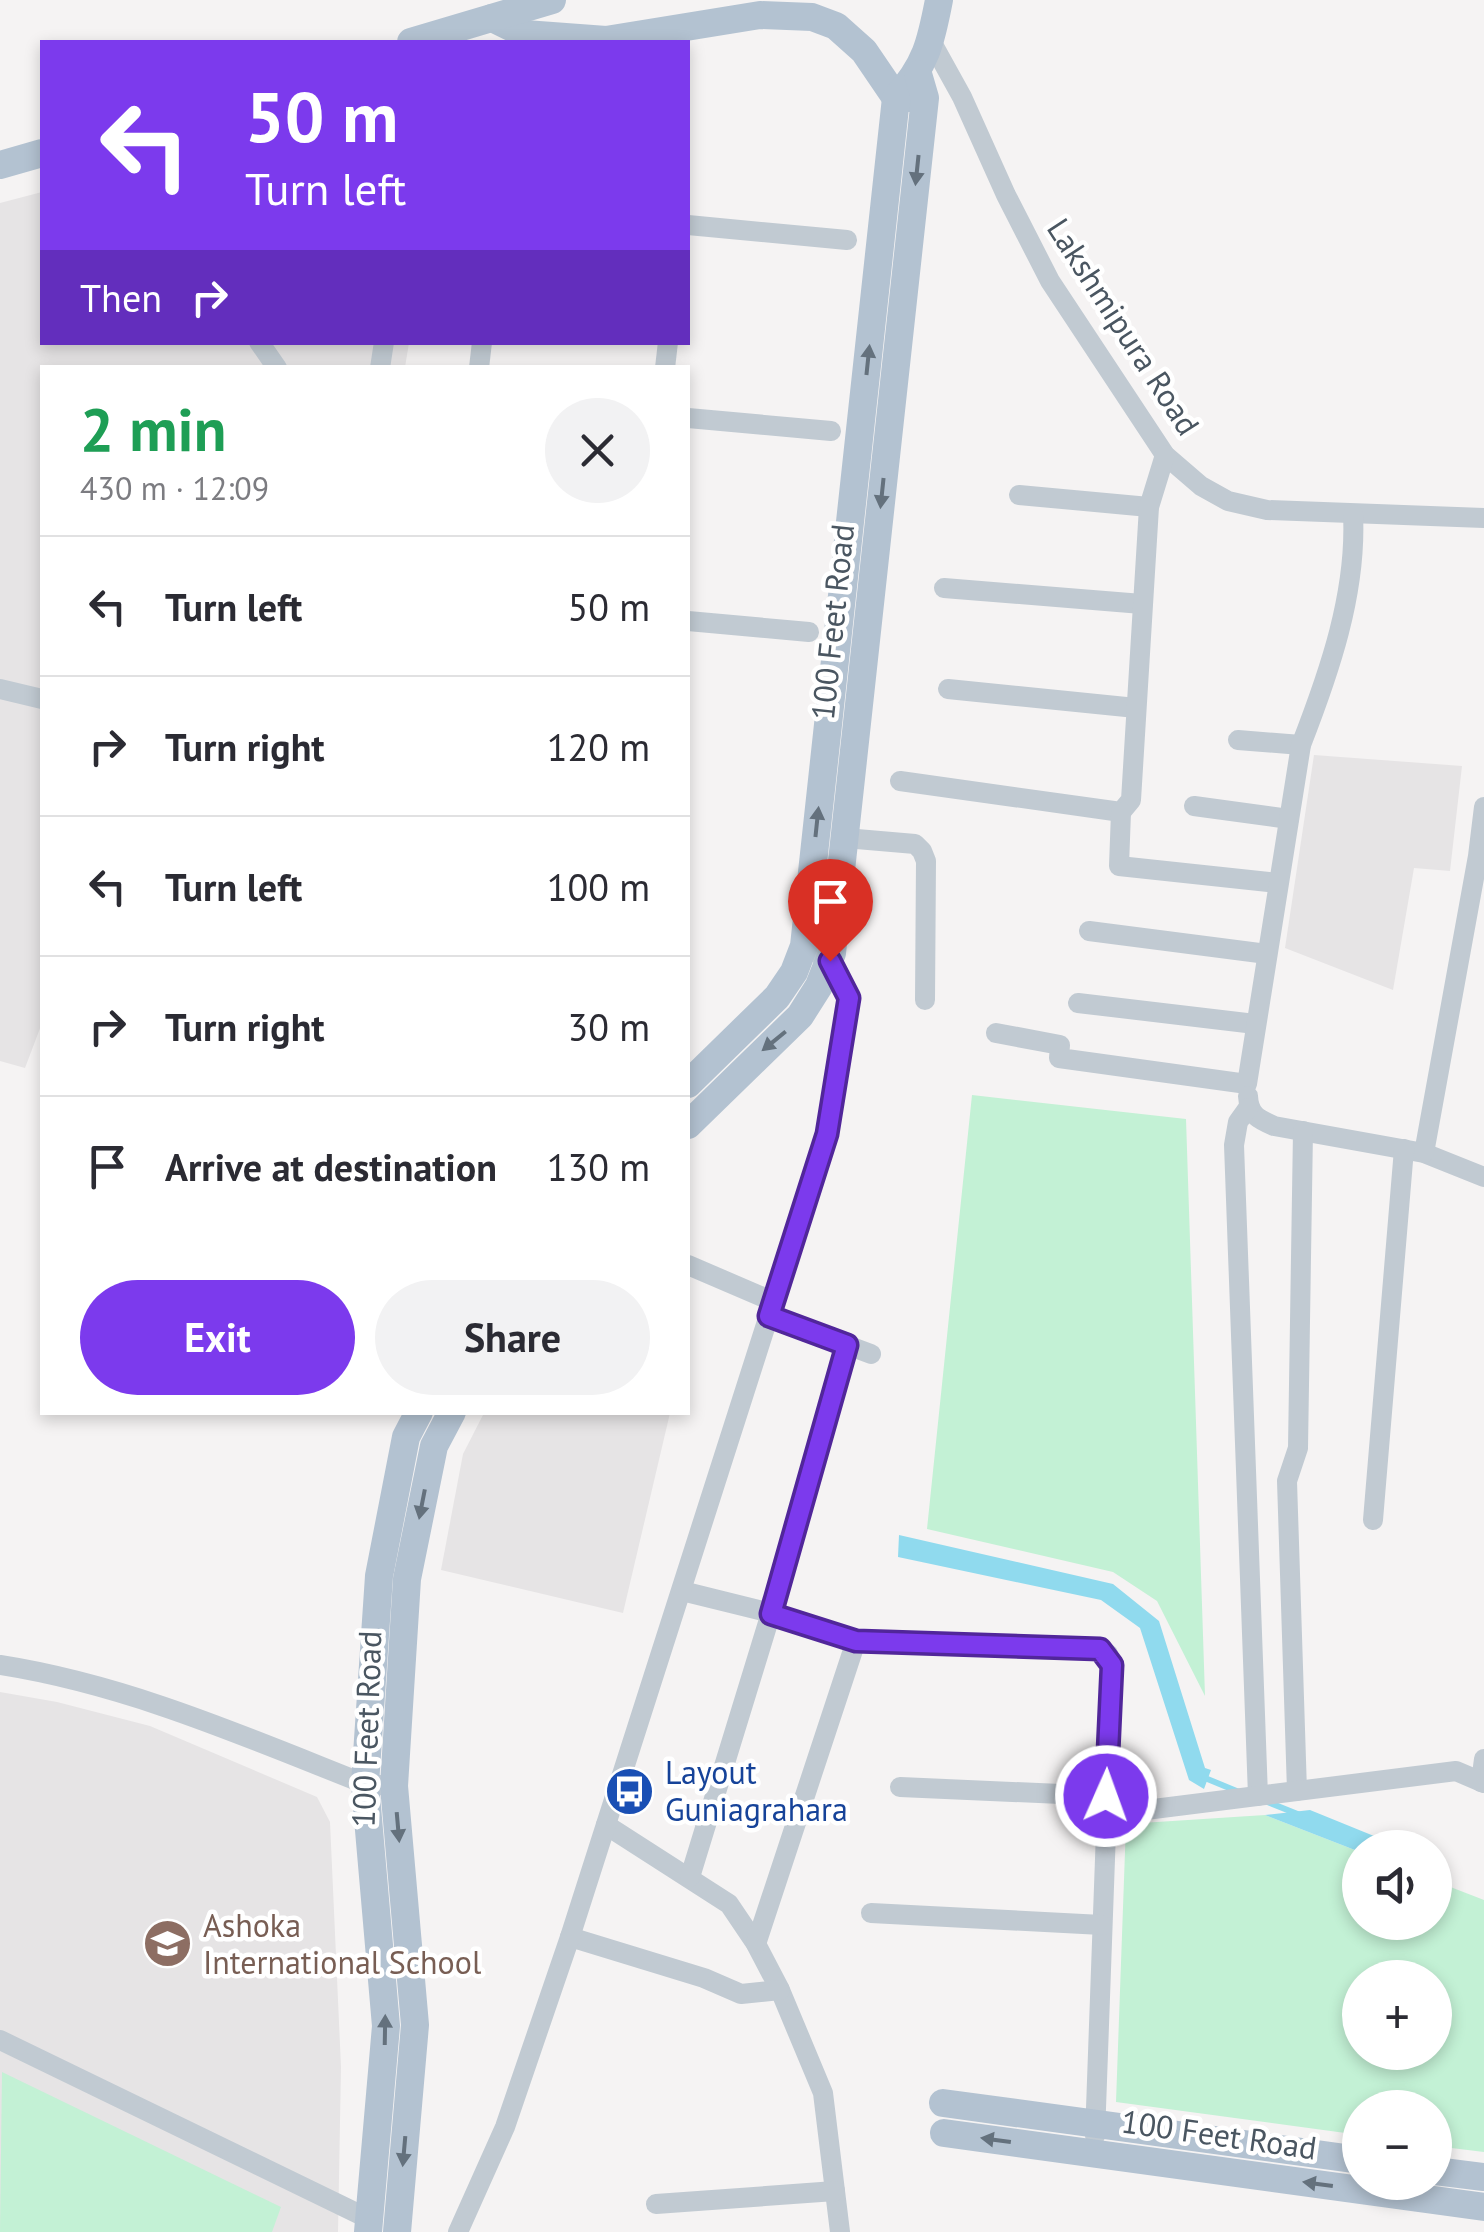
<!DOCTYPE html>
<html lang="en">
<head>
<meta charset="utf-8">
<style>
	:root { --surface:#fff; --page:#f2f2f3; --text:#2b2b33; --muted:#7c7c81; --line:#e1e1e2; --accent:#7c3aed }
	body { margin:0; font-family:"PT Sans",sans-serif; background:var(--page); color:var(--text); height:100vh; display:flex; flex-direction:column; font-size:38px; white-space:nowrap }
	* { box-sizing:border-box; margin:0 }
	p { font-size:32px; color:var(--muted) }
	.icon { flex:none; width:55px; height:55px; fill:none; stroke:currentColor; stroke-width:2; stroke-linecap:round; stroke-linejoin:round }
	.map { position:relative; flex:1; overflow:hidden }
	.drawer { position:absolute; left:40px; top:365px; width:650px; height:1050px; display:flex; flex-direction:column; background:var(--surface); border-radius:0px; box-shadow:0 5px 15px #0003 }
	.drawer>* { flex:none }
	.hud { position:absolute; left:40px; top:40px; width:650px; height:305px; border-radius:0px; box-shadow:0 5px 15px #0003; background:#7c3aed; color:#fff; overflow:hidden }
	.controls { position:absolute; left:1342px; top:1830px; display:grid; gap:20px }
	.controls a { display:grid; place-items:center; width:110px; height:110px; border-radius:50%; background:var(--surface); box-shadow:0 5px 15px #0003; font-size:50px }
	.pin { position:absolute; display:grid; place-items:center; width:85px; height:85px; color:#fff; margin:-102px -42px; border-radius:50% 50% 50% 0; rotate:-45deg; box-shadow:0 0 10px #0007 }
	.pin .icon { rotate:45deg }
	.me { position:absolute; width:110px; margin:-55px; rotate:2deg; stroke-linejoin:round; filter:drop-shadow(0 0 8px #0008) }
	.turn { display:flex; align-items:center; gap:35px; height:210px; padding:0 40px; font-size:45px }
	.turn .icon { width:130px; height:130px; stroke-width:2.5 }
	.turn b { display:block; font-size:70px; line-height:85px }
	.then { display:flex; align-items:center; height:95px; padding:0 40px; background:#0003; gap:20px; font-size:38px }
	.round { display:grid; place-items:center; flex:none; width:105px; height:105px; border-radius:52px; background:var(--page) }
	.head { display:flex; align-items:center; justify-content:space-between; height:170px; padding:0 40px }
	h1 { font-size:60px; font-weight:800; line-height:75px; color:#1e9e55 }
	.action { display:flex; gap:20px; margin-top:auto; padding:20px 40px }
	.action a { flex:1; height:115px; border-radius:60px; background:var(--accent); color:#fff; font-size:40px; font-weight:800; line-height:115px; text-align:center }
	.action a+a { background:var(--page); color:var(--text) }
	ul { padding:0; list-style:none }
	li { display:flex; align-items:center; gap:30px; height:140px; padding:0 40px; border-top:2px solid var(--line) }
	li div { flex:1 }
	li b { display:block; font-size:38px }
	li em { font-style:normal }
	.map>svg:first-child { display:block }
	.education { fill:#e6e4e5 }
	.green { fill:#c3f1d5; fill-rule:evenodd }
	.water { fill:#90daee }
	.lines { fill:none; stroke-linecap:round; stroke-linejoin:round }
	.stream { stroke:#90daee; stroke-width:6 }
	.minor { stroke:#c1cad2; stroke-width:20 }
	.major { stroke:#b3c2d1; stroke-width:28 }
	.oneway { fill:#64717d }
	.route-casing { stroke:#51269a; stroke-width:25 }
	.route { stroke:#7c3aed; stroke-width:18 }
	.labels { text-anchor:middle; stroke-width:9; stroke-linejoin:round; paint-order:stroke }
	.street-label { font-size:32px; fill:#4a5661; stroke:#fff }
	.transit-label { font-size:32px; fill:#164399; stroke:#fff; text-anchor:start }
	.education-label { font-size:32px; fill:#785e54; stroke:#fff; text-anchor:start }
</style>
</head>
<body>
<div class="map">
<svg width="1484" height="2232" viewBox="0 0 1484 2232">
	<rect width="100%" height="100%" fill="#f5f3f3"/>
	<g class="education">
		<path d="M42 192V342L409 343 405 367 42 368V1023L25 1068 0 1061V203Z"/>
		<path d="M1314 755 1462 766 1450 871 1414 868 1393 990 1285 948Z"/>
		<path d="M484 1413H670L623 1613 441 1570 463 1454Z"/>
		<path d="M0 1692 57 1702 150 1726 317 1797 330 1822 341 2067 338 2232H0Z"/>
	</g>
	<g class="green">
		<path d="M972 1095 1186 1119 1205 1696 1157 1601 1113 1572 927 1529Z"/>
		<path d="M1265 1815 1360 1852V1922H1435V1881L1484 1900V2152L1435 2146V2108H1360V2135L1116 2102 1126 1824ZM1360 1978H1435V2052H1360Z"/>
		<path d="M2 2072 281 2207 272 2232H0Z"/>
	</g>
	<g class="water">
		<path d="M899 1535 1113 1584 1159 1621 1205 1768 1211 1770 1204 1789 1189 1780 1140 1628 1101 1600 898 1557Z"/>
		<path d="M1310 1810 1401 1847 1360 1848V1852L1265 1815Z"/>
	</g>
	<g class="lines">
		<g class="stream">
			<path d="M1205 1778 1239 1792"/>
			<path d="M1265 1801 1300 1815"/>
		</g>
		<g class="minor">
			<path d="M931 41 962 97 1006 195 1050 281 1165 455 1201 486 1228 501 1267 510 1484 518"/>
			<path d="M688 225 847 240"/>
			<path d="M259 342 277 368"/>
			<path d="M380 368 384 342"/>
			<path d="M479 368 482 342"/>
			<path d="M665 368 668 342"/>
			<path d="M688 418 831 431"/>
			<path d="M1019 495 1149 507"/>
			<path d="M944 588 1142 604"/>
			<path d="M688 621 809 632"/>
			<path d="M0 689 42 699"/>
			<path d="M948 689 1136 708"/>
			<path d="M1238 740 1301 745"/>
			<path d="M900 781 1121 812 1131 800 1149 507 1165 455"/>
			<path d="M1194 806 1289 819"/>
			<path d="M1121 812 1119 866 1278 883"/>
			<path d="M845 838 915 844 922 851 926 861 925 1000"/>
			<path d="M1089 931 1267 954"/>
			<path d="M1078 1003 1255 1024"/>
			<path d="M996 1033 1060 1045 1059 1058 1247 1084 1301 745C1329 673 1357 593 1353 514"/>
			<path d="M1248 1096C1249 1115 1258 1119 1274 1126L1424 1153 1484 1177"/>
			<path d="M1248 1108 1238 1122 1234 1145 1258 1796"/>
			<path d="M1424 1153 1478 856 1484 807"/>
			<path d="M688 1265 772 1301"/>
			<path d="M769 1316 871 1354"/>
			<path d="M1373 1520 1404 1149"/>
			<path d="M682 1591 771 1613 856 1641 1100 1649 1108 1654 1112 1665 1095 2136"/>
			<path d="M0 1665C128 1685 246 1737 365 1784L394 1786"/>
			<path d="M1481 1782 1484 1759"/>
			<path d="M900 1787 1106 1796"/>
			<path d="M1297 1791 1287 1481 1298 1448 1303 1131"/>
			<path d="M1106 1815 1456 1771 1484 1783"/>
			<path d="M606 1825 729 1904 756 1944 780 1990 823 2093 840 2232"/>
			<path d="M690 1877 771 1613 847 1345"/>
			<path d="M871 1913 1102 1925"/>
			<path d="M570 1937 704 1978 741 1994 780 1990"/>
			<path d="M756 1944 856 1641"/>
			<path d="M0 2040 369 2219"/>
			<path d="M656 2204 835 2191"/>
			<path d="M458 2232 505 2127 570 1937 827 1134 849 998 829 961 821 956"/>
		</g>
		<g class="major">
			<path d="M492 18 525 34 606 40 760 15 812 17 836 26 864 51 896 98H913"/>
			<path d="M411 42 552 0"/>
			<path d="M0 165 42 153"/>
			<path d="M688 1084 777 997 794 972 804 946 896 98C926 65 931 42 939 0"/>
			<path d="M688 1125 800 1016 819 986 832 953 925 98 918 74"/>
			<path d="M943 2103 1360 2160"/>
			<path d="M944 2133 1484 2207"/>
			<path d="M1435 2171 1484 2177"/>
			<path d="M368 2232 386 2026 365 1784 379 1576 406 1437 419 1412"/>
			<path d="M397 2232 415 2025 394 1786 407 1579 434 1446 452 1412"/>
		</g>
	</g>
	<defs><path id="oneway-solid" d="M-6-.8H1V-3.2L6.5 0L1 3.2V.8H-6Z" transform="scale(2.5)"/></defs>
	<g class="oneway">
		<use href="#oneway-solid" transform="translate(917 170) rotate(96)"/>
		<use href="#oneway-solid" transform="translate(868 360) rotate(-84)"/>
		<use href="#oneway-solid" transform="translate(882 493) rotate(96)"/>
		<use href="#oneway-solid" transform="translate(817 822) rotate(-84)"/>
		<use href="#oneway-solid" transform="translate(774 1041) rotate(141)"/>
		<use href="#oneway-solid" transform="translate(422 1504) rotate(101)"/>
		<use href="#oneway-solid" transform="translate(398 1827) rotate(85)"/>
		<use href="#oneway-solid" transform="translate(385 2030) rotate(-89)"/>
		<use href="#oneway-solid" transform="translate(996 2140) rotate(-172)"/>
		<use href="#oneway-solid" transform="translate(404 2151) rotate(95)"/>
		<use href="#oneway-solid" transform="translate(1318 2184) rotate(-172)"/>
	</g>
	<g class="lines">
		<defs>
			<path id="route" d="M830 961 849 998 827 1134 769 1316 847 1345 771 1614 856 1641 1100 1649 1112 1665 1106 1796"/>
		</defs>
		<use href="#route" class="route-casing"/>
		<use href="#route" class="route"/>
	</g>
	<defs>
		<symbol id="bus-disc" viewBox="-11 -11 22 22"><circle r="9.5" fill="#1a4fb4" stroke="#fff"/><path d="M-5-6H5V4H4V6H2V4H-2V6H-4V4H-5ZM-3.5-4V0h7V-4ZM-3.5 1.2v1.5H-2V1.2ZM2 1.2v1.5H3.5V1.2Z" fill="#fff"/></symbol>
		<symbol id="school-disc" viewBox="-11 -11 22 22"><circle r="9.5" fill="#8d6e63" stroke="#fff"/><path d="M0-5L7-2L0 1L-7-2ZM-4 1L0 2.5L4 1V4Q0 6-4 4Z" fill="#fff"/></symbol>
	</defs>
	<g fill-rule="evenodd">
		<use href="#bus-disc" x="602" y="1764" width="55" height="55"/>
		<use href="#school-disc" x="140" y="1916" width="55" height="55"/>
	</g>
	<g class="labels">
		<g class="street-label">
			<text transform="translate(1123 327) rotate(57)" y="11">Lakshmipura Road</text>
			<text transform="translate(833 622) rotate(-84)" y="11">100 Feet Road</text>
			<text transform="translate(367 1729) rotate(-88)" y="11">100 Feet Road</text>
			<text transform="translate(1219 2135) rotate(8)" y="11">100 Feet Road</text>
		</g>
		<g class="transit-label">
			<text x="665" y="1784">Layout<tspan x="665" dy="37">Guniagrahara</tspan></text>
		</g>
		<g class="education-label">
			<text x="203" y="1937">Ashoka<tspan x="203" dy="37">International School</tspan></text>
		</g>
	</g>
</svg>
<div class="controls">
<a><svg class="icon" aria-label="sound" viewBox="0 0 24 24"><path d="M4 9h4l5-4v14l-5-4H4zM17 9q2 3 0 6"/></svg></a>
<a>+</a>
<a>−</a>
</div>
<div class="pin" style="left:830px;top:961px;background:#d93025"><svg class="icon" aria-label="arrive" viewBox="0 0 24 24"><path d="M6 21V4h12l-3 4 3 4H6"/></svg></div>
<svg class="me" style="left:1106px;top:1796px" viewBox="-20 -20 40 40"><circle r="17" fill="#7c3aed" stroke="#fff" stroke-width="3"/><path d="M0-11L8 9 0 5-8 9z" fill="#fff"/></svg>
<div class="hud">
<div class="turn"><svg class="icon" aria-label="left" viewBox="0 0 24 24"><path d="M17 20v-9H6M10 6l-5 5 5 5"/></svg><div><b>50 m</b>Turn left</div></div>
<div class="then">Then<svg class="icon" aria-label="right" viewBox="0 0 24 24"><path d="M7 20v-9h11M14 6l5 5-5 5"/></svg></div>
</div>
<section class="drawer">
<div class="head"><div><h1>2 min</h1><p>430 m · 12:09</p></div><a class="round"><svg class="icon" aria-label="close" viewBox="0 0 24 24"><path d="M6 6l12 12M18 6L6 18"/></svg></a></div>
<ul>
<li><svg class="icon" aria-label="left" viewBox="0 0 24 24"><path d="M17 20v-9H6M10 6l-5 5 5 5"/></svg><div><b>Turn left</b></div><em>50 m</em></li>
<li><svg class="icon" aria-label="right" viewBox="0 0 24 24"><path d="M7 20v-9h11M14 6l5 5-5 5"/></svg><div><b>Turn right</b></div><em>120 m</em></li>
<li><svg class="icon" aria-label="left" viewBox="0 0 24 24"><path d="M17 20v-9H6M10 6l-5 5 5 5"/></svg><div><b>Turn left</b></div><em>100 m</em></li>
<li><svg class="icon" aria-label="right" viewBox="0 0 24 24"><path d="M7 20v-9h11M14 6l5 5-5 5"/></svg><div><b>Turn right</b></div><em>30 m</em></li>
<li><svg class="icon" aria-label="arrive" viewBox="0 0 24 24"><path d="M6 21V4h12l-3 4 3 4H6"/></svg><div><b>Arrive at destination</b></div><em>130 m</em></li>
</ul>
<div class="action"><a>Exit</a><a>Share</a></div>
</section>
</div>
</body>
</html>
